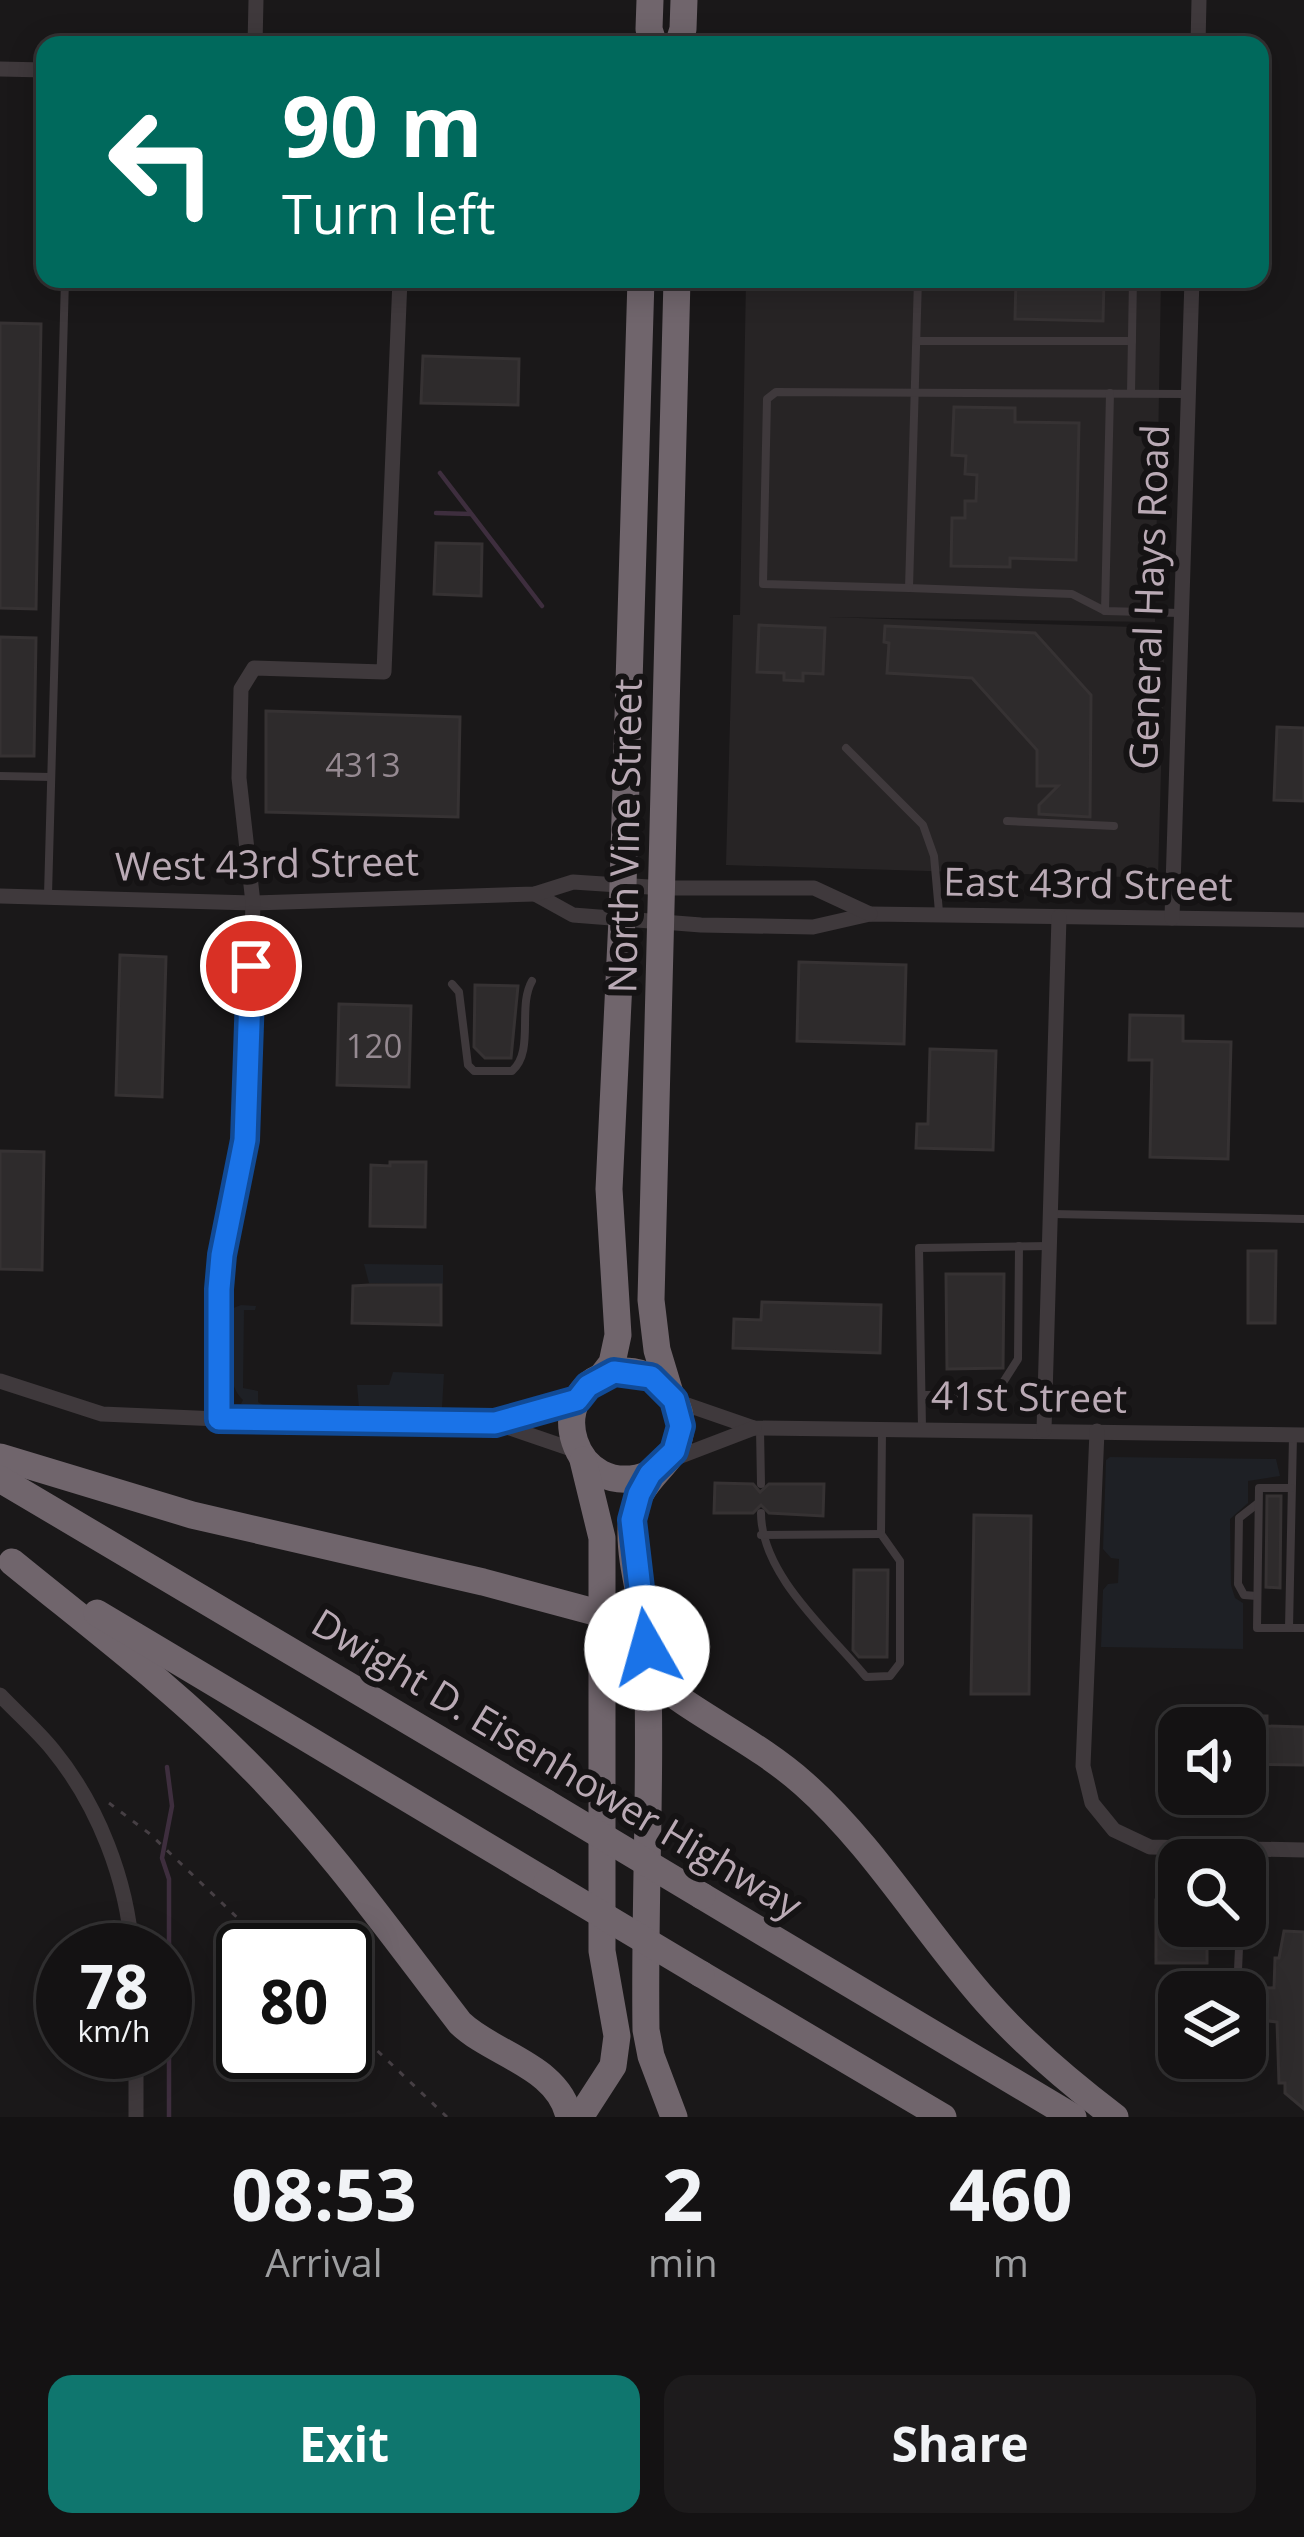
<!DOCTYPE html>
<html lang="en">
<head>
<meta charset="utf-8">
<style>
	:root { --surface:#141213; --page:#1d1b1c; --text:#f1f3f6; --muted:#9d9ea0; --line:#333233; --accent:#0f766e }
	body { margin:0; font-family:"Open Sans",sans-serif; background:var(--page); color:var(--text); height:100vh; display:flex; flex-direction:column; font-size:45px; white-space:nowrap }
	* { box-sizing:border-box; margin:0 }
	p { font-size:39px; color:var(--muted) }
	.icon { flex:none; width:66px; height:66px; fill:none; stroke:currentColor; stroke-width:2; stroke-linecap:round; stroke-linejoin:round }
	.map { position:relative; height:2117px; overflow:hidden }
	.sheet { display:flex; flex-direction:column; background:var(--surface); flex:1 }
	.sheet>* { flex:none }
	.guide { position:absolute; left:36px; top:36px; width:1233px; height:252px; border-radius:24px; box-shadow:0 6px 30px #0003,0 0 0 3px var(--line); background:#00695c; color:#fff; overflow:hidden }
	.controls { position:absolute; left:1158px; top:1707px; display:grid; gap:24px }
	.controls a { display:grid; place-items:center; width:108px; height:108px; border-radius:24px; background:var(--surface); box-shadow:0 6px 30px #0003,0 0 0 3px var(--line); font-size:60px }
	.speed { position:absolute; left:36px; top:1923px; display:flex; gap:24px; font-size:60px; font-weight:700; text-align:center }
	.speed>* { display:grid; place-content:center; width:156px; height:156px; border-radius:50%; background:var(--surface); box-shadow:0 6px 30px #0003,0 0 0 3px var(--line); line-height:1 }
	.speed small { font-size:30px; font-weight:400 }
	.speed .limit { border:6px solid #111; border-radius:18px; background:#fff; color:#111 }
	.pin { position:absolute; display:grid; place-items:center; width:102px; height:102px; color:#fff; margin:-51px; border:6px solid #fff; border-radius:50%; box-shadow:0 3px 12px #0007 }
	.me { position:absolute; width:132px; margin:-66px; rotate:353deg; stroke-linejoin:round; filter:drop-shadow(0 0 9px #0008) }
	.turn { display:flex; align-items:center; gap:42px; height:252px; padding:0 48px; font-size:54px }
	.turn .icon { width:156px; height:156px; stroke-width:2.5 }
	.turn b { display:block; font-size:84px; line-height:102px }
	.eta { display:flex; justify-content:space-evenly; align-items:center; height:204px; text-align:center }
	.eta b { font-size:72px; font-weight:700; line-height:84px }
	.button { display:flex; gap:24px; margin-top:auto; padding:24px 48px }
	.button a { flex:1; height:138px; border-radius:24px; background:var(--accent); color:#fff; font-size:48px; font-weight:700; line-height:138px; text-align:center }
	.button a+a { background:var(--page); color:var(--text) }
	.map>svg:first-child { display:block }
	.built { fill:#272425 }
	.green { fill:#1e2025 }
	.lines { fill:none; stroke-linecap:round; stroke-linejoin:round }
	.stream { stroke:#3e2e3e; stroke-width:4.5 }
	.building { fill:#2e2b2c; stroke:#363233; stroke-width:3 }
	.path { stroke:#463f44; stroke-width:3; stroke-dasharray:6 9; stroke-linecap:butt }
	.lane { stroke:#3f393c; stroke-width:8 }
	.street { stroke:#3f393c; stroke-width:15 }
	.highway { stroke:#70656c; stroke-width:27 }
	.highway-bridge { stroke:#70656c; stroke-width:27 }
	.route-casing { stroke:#114b97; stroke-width:30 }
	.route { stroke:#1a73e8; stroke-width:21 }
	.labels { text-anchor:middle; stroke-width:12; stroke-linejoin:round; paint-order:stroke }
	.number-label { font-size:33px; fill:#968a92 }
	.street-label { font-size:39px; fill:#baaab5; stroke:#151314 }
</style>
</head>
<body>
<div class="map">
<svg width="1304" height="2117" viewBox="0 0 1304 2117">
	<rect width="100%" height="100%" fill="#1a1819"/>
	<path class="built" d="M746 279H1161L1155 622 827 617 1165 628 1158 878 726 865 733 615H740Z"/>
	<g class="green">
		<path d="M364 1264 443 1265V1284L369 1283Z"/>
		<path d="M241 1305 256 1306 255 1310H244L243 1388 258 1391V1402L263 1405 257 1409 241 1404 243 1400C225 1384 224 1334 234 1312L231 1309Z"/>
		<path d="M393 1372 444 1374 442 1408H359L357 1385H389Z"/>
		<path d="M1110 1457 1276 1459 1280 1476 1248 1481V1503L1230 1519 1231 1585 1235 1598 1243 1603V1649L1101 1647 1103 1590 1108 1584 1118 1583 1119 1559 1111 1558 1103 1549 1106 1460Z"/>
	</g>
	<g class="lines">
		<g class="stream">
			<path d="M440 473 542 606"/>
			<path d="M436 513 471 514"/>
			<path d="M167 1767 172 1806 162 1858 169 1879V2117"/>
		</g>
	</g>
	<g class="building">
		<path d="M1016 279H1104L1103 321 1015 319Z"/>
		<path d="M0 323 41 324 36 609 0 608Z"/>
		<path d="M423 356 519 359 518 405 421 403Z"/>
		<path d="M954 407 1015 408V422L1079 423 1076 560 1010 558V567L951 566 952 518H965V501H976L977 475 965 474 966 456 952 455Z"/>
		<path d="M436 543 482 544 481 596 434 594Z"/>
		<path d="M759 625 825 628 823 674 803 673V681L784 680V673L757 672Z"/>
		<path d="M885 626 1035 633 1091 695 1090 817 1039 814V805L1058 786H1037V750L972 678 887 673 889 643 884 642Z"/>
		<path d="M0 637 36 638 34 756H0Z"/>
		<path d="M266 711 460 717 458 817 266 812Z"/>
		<path d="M1277 727 1304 728V801L1274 800Z"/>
		<path d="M120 955 166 957 162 1097 116 1095Z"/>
		<path d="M799 962 906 965 904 1044 797 1041Z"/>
		<path d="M475 985 518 986 511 1058H485L474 1047Z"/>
		<path d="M339 1004 411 1006 409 1087 337 1085Z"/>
		<path d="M1130 1015 1183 1016V1041L1231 1042 1228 1159 1150 1157 1152 1060H1129Z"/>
		<path d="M930 1049 996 1051 993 1150 916 1148 917 1124H928Z"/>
		<path d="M0 1151 44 1152 42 1270 0 1269Z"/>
		<path d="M390 1162H426L425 1227 370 1226 371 1165 390 1166Z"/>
		<path d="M1248 1251H1276L1275 1323H1248Z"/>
		<path d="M946 1274H1004L1003 1368 947 1369Z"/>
		<path d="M370 1285H441V1325L352 1323 353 1286Z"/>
		<path d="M762 1302 881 1305 880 1353 733 1348 734 1319 761 1320Z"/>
		<path d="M715 1483 753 1484 760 1492 769 1484H824L823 1516 769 1513 761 1505 753 1513H714Z"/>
		<path d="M1267 1496H1281L1280 1588 1266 1587Z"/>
		<path d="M974 1515 1031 1516 1029 1694H971Z"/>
		<path d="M854 1570H888L887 1657H859L853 1650Z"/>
		<path d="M1245 1716H1267V1726L1304 1727V1765L1245 1764Z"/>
		<path d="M1162 1728H1179V1761L1162 1760Z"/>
		<path d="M1156 1900 1179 1901V1926H1207V1963H1156Z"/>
		<path d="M1284 1931 1304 1932V2109L1285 2093V2083H1279L1277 2022 1245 2018 1246 1987 1274 1988 1275 1958H1279Z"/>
	</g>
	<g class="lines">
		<g class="path">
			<path d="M109 1803 150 1834 271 1950"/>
			<path d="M345 2020 447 2117"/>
		</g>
		<g class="lane">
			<path d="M918 279 909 588 1072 594 1105 611 1180 613"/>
			<path d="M917 341H1132"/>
			<path d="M1131 393 1133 279"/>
			<path d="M909 588 763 584 767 399 776 392 1187 394"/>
			<path d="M1105 611 1110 393"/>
			<path d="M846 748 923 825 934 856 939 912"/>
			<path d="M0 776 51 777"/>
			<path d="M1007 821 1114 826"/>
			<path d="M48 895 65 279"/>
			<path d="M452 984 459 992 468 1065 474 1071H512C535 1051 517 1007 532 981"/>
			<path d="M1052 1214 1304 1219"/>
			<path d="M922 1395H995L1018 1359 1019 1246"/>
			<path d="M922 1428 919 1248 1049 1246"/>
			<path d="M760 1429 761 1484"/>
			<path d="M1293 1436 1289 1628H1304"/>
			<path d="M761 1513C761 1575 829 1632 866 1677L890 1676 900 1663V1561L881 1534 882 1431"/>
			<path d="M761 1535 881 1534"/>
			<path d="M1257 1596 1244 1595 1238 1584 1239 1518 1257 1504"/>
			<path d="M1289 1628H1257L1259 1488H1291"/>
			<path d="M1237 1992 1240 1926"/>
		</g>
		<g class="street">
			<path d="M255 45 256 0"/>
			<path d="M1198 45 1199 0"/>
			<path d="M0 69 45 70"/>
			<path d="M535 894 573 915 701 925 813 927 870 914 1304 920"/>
			<path d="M0 896 253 903 535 894 573 882 664 888H814L870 914"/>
			<path d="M1172 918 1192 279"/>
			<path d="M0 1381 102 1414 219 1419 495 1423 577 1401"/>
			<path d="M676 1401 754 1428 1304 1435"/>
			<path d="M219 1419 222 1255 245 1140 253 903 239 778 241 689 254 668 384 672 400 279"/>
			<path d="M498 1424 577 1451"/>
			<path d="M1044 1430 1059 917"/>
			<path d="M1097 1431 1083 1766 1092 1803 1114 1830 1150 1847 1304 1850"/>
			<path d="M673 1459 754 1428"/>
			<path d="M0 1695C17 1713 37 1730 53 1750 98 1805 127 1880 132 1950"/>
			<path d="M136 2117V2052"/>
		</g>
		<g class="highway">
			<path d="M650 0 649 29 654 45"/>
			<path d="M678 45 683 29 684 0"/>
			<path d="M602 1376 612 1363 618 1335 609 1189 622 919 641 279"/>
			<path d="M670 1393 657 1350 651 1300 677 279"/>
			<path d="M0 1457 192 1515 483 1582 602 1614"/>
			<path d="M650 1474C572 1504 540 1391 612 1373 627 1369 642 1372 655 1380 671 1390 681 1407 681 1426 680 1468 633 1474 631 1529 630 1568 645 1607 647 1646 652 1774 644 1902 646 2030L651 2056 674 2117"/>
			<path d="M0 1479 545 1802"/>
			<path d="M12 1562C93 1628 177 1691 250 1766 328 1844 393 1936 460 2023 493 2055 559 2066 569 2117"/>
			<path d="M97 1613 547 1882"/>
			<path d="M647 1674C696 1716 756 1741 804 1784 874 1846 924 1931 986 2001 1024 2044 1069 2082 1115 2117"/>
			<path d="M702 1896 1073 2117"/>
			<path d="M701 1974 943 2117"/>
			<path d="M580 2117 613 2066 617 2036 602 1951V1538L583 1460"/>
		</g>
		<g class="highway-bridge">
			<path d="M545 1802 702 1896"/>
			<path d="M547 1882 701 1974"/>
		</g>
	</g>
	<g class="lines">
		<defs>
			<path id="route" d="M251 966 245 1140 222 1255 219 1289V1419L495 1423 577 1400 588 1386 614 1372 651 1377 674 1400 681 1426 674 1451 650 1474 639 1494 632 1520 647 1648"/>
		</defs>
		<use href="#route" class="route-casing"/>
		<use href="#route" class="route"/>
	</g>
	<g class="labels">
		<g class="number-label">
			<text x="363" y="777">4313</text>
			<text x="374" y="1058">120</text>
		</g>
		<g class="street-label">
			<text transform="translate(1149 597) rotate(-88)" y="14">General Hays Road</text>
			<text transform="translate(625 836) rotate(-89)" y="14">North Vine Street</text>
			<text transform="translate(267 864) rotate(-1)" y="14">West 43rd Street</text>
			<text transform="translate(1088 884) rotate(1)" y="14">East 43rd Street</text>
			<text transform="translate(1029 1397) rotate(1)" y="14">41st Street</text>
			<text transform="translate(557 1764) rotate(31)" y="14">Dwight D. Eisenhower Highway</text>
		</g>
	</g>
</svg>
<div class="controls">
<a><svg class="icon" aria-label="sound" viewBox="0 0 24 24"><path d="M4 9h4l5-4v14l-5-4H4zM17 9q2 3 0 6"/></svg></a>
<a><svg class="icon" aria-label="search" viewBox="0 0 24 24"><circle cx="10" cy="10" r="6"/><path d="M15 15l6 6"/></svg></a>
<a><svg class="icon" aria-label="layers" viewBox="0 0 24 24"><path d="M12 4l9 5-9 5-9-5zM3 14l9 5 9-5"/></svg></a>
</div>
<div class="speed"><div>78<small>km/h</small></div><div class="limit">80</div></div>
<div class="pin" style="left:251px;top:966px;background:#d93025"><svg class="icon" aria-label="arrive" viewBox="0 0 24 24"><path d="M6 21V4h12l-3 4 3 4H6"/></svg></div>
<svg class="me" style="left:647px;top:1648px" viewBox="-20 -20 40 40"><circle r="19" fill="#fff"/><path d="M0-13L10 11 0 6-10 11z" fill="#1a73e8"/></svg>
<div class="guide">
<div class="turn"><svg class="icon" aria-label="left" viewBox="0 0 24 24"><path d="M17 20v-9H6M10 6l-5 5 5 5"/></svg><div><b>90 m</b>Turn left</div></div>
</div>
</div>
<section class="sheet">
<div class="eta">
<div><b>08:53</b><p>Arrival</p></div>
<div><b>2</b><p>min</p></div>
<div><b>460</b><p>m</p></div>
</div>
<div class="button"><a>Exit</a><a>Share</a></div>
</section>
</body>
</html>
